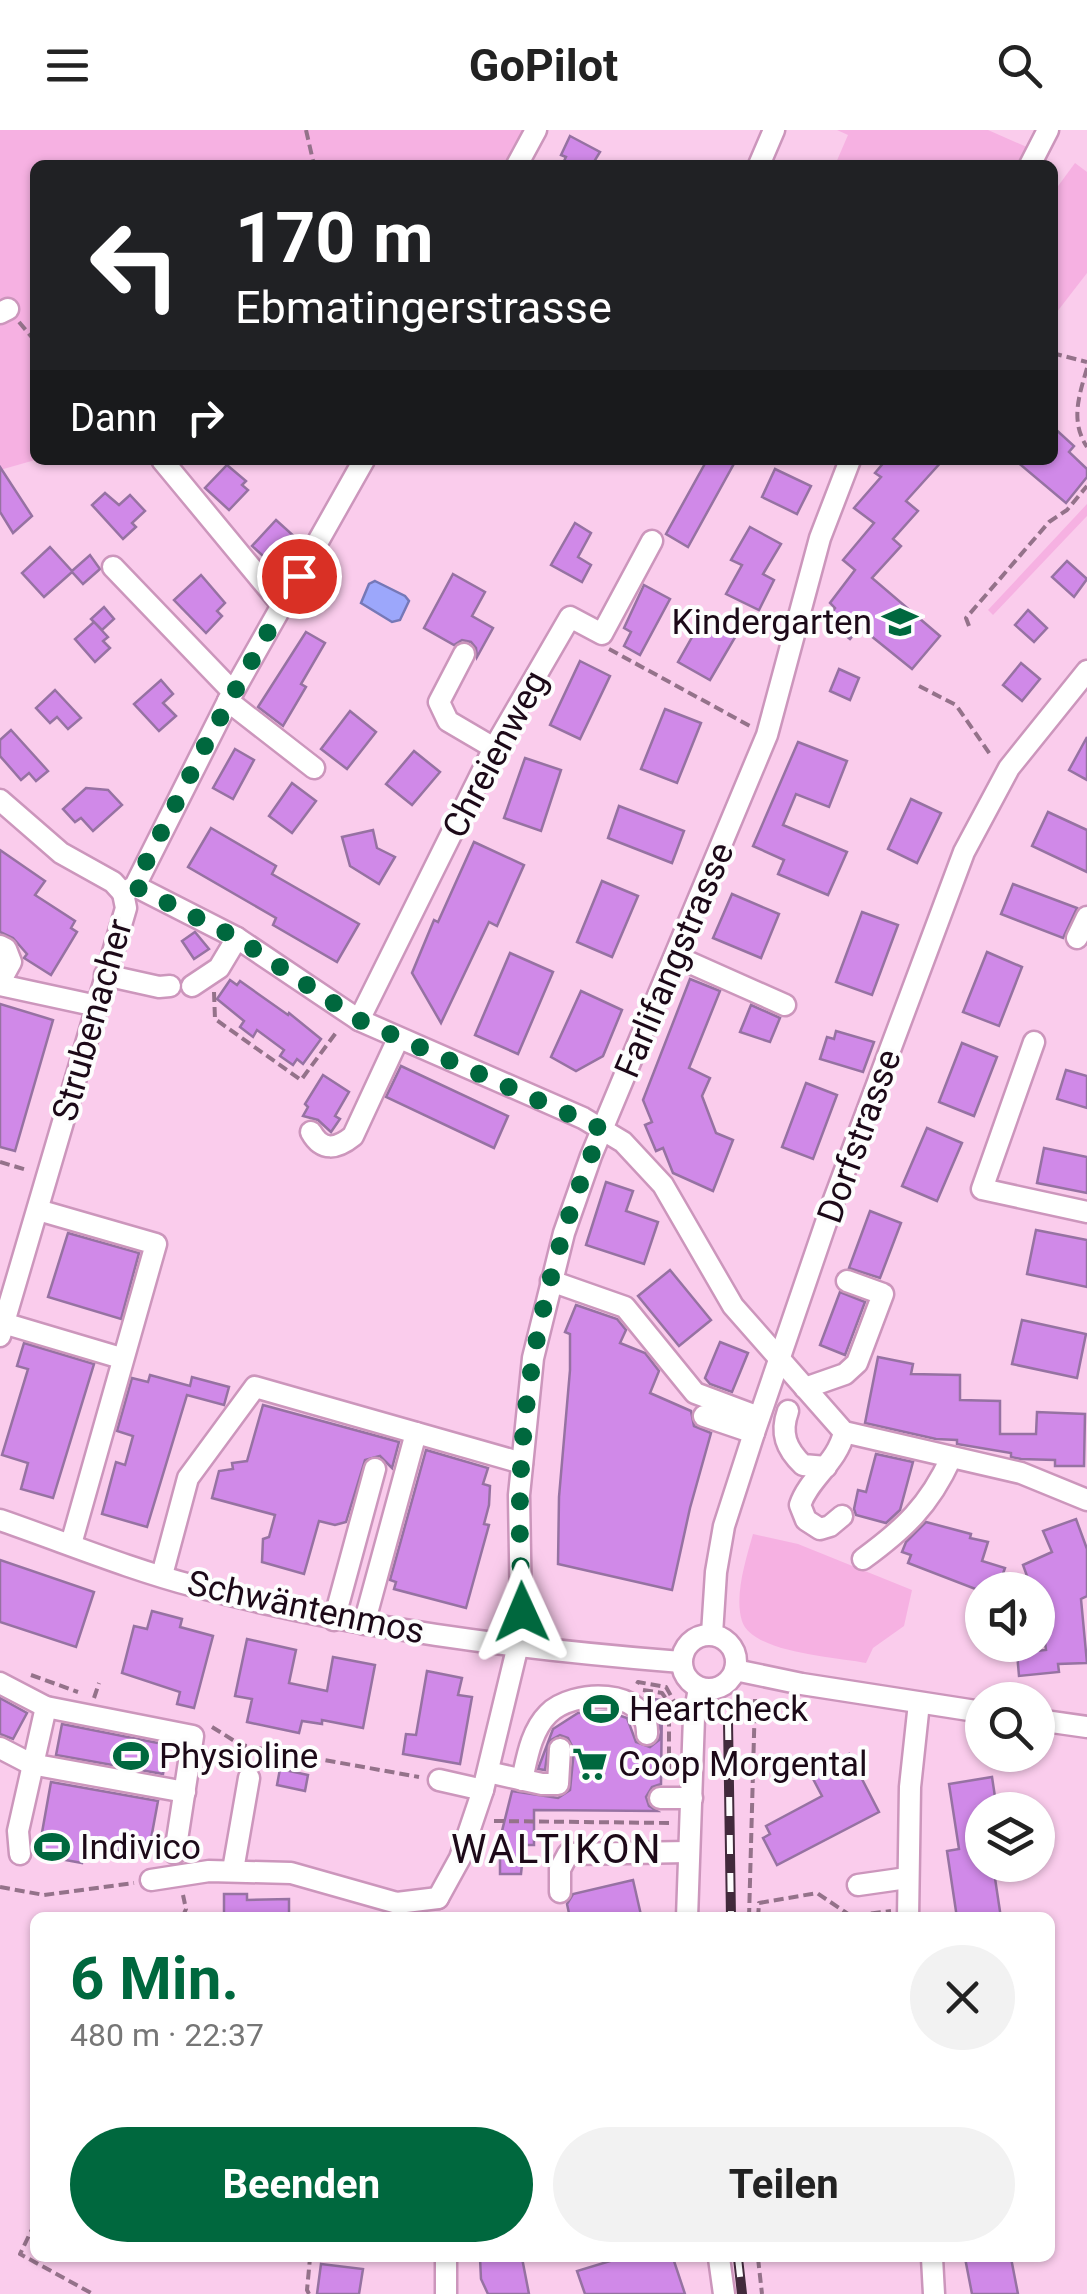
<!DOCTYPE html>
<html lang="de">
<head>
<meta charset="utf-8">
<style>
	:root { --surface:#fff; --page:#f2f2f2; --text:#222; --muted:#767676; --accent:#00683e }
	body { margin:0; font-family:Roboto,sans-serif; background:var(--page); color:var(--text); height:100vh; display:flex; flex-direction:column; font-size:38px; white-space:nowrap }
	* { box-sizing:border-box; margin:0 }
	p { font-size:32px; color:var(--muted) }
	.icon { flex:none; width:55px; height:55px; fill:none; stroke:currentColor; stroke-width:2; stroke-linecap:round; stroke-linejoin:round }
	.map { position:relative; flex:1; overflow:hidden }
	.panel { position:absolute; left:30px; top:1782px; width:1025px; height:350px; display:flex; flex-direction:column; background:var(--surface); border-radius:15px; box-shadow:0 2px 8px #0004 }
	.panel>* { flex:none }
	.guide { position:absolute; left:30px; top:30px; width:1028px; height:305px; border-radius:15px; box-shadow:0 2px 8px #0004; background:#202124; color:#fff; overflow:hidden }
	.fabs { position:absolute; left:965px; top:1442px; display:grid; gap:20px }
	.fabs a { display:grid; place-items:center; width:90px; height:90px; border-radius:50%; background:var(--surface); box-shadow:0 2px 8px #0004; font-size:50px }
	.pin { position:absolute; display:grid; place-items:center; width:85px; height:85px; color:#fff; margin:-42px; border:5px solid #fff; border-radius:50%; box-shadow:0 2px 10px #0007 }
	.me { position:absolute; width:110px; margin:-55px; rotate:359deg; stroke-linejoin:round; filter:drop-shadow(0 0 8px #0008) }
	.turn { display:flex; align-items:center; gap:35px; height:210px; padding:0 40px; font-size:45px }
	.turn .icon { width:130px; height:130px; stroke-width:2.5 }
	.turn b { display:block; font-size:70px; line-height:85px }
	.then { display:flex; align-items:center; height:95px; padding:0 40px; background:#0003; gap:20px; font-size:38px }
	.round { display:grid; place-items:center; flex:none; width:105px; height:105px; border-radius:52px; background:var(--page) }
	.overview { display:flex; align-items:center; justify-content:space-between; height:170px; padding:0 40px }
	h1 { font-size:60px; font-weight:700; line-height:75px; color:var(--accent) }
	.primary-button { display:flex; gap:20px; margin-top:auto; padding:20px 40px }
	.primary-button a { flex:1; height:115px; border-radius:60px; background:var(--accent); color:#fff; font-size:40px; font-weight:700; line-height:115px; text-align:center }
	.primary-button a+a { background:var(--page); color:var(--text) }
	header { display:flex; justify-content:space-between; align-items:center; height:130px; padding:0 40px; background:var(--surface); font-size:45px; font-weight:700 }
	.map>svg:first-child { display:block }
	.green { fill:#f6b1e2 }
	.water { fill:#9ca7fb; stroke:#7678b7; stroke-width:2.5 }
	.building { fill:#d089e8; stroke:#9672a2; stroke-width:2.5 }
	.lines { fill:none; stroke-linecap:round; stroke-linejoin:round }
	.minor-casing { stroke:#cc96bc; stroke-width:25 }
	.path { stroke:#94728a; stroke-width:4; stroke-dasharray:10 5; stroke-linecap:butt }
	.minor { stroke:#fff; stroke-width:20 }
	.rail-casing { stroke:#422a3c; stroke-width:10 }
	.rail { stroke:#fdfdfd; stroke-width:6; stroke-dasharray:19; stroke-linecap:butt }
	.route { stroke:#00683e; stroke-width:18; stroke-dasharray:0 32.4 }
	.labels { text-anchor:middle; stroke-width:8; stroke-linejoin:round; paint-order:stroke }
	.poi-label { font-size:35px; fill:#1c0918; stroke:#fdfdfd; text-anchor:start }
	.street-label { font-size:35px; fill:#1c0918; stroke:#fdfdfd }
	.quarter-label { font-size:40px; letter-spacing:2.5px; fill:#1c0918; stroke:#fdfdfd }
</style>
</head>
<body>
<header><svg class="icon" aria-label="menu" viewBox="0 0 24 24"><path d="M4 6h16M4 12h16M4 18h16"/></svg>GoPilot<svg class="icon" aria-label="search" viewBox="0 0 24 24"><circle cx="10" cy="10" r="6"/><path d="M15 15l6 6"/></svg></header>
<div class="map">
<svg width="1087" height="2164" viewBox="0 0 1087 2164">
	<rect width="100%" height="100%" fill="#faccec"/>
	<g class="green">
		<path d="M0 0H536L517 35H35V330L0 340Z"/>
		<path d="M837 0H988L1029 18 1020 35H835L848 5Z"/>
		<path d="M1075 33 1087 42V143L1053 187V63Z"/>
		<path d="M1087 374V386L993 485 988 480Z"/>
		<path d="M753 1404 798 1414 912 1460 904 1496 873 1518 866 1533C836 1527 752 1523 742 1491 734 1466 746 1429 753 1404Z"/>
	</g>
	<path class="water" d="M375 451 405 466 409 471 400 490 392 492 361 473 369 454Z"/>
	<g class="building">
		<path d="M570 6 600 22 592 35H562L566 27 561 25Z"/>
		<path d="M1052 296 1074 316 1069 322 1087 339V347L1066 373 1015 330H1052Z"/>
		<path d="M707 330H736L688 417 666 404Z"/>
		<path d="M886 330H943L906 371 918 381 893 409 901 416 872 448 940 506 912 539 860 497 850 509 826 490 835 478 830 473 855 440 843 430 874 393 854 378 881 347 875 343Z"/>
		<path d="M227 335 246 351 242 355 248 360 229 380 205 358Z"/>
		<path d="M0 337 32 386 13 403 0 382Z"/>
		<path d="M775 339 811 356 797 384 762 367Z"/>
		<path d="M105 363 119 375 130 365 145 381 132 393 136 397 123 409 92 375Z"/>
		<path d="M276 390 296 408 272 434 252 416Z"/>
		<path d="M575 393 591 403 578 427 591 435 582 452 551 435Z"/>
		<path d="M750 397 781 414 763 444 774 450 759 480 726 464 742 435 731 430Z"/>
		<path d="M50 417 72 441 90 425 100 439 83 454 72 442 44 467 22 443Z"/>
		<path d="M1067 431 1087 449 1074 467 1052 447Z"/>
		<path d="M453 444 485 462 472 486 493 498 477 527 476 518 471 512 462 510 454 515 424 498Z"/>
		<path d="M201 445 225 473 217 481 222 486 206 503 174 470Z"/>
		<path d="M644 455 670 469 640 525 624 516 631 502 624 498Z"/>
		<path d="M104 477 114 489 102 500 94 492 108 507 103 511 110 518 95 532 75 509 94 492 91 489Z"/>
		<path d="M1028 480 1047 498 1034 512 1015 495Z"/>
		<path d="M704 486 737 504 710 550 678 532Z"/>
		<path d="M306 502 325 513 301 554 306 557 283 596 258 577Z"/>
		<path d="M580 531 610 546 580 609 550 595Z"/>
		<path d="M1021 533 1040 549 1022 571 1003 555Z"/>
		<path d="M839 539 859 548 850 570 830 561Z"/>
		<path d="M161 550 173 564 163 573 176 586 159 601 134 574Z"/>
		<path d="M55 560 81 588 68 599 57 587 50 593 36 578Z"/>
		<path d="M665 579 701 593 677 653 641 639Z"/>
		<path d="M350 581 376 602 347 639 321 619Z"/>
		<path d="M11 600 48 641 36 651 29 643 21 650 0 626V610Z"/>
		<path d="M1087 607V650L1069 640Z"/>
		<path d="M798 612 847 631 829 677 796 664 783 695 847 722 828 765 778 744 784 730 753 716Z"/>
		<path d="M235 619 254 630 233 669 213 658Z"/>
		<path d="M414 621 440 642 412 675 386 654Z"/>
		<path d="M525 628 561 640 541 701 504 688Z"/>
		<path d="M292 653 316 671 292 703 269 686Z"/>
		<path d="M86 658 108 660 122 675 93 701 81 688 75 692 63 679Z"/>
		<path d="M911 669 941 683 917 733 888 719Z"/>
		<path d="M619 676 684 701 672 733 608 708Z"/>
		<path d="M1048 682 1087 700V742L1032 716Z"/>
		<path d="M211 698 276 736 272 744 359 794 337 832 273 795 276 788 188 737Z"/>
		<path d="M373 700 377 718 395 727 379 754 350 736 342 707Z"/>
		<path d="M474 712 524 735 497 796 489 792 441 893 412 843 434 790 438 792Z"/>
		<path d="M0 720 45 751 35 765 75 791 71 798 77 802 51 845 24 828 27 824 13 808 0 802Z"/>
		<path d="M602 751 638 766 612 827 577 812Z"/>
		<path d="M1013 754 1077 778 1063 808 1001 784Z"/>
		<path d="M732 764 779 784 761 828 713 808Z"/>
		<path d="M862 782 898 795 872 865 836 852Z"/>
		<path d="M195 802 209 819 194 829 182 811Z"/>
		<path d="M987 822 1022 837 999 896 963 882Z"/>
		<path d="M510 823 553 842 518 924 475 905Z"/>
		<path d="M690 849 720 861 689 938 710 948 702 966 716 1003 733 1010 713 1061 673 1043 663 1018 656 1021 645 995 652 992 643 970Z"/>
		<path d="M230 850 237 855 240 851 288 885 289 883 321 909 303 934 297 929 293 935 280 926 284 920 257 900 253 907 240 897 244 891 217 869Z"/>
		<path d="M581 861 622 880 603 926 576 941 551 927Z"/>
		<path d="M0 874 53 890 15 1021 0 1017Z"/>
		<path d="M751 875 780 888 770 912 740 902Z"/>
		<path d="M836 901 874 912 863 942 820 929 827 907 834 909Z"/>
		<path d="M962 913 997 927 974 986 939 972Z"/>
		<path d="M401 936 508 986 494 1018 386 967Z"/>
		<path d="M1066 940 1087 946V978L1057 969Z"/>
		<path d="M323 945 349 962 335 986 340 989 331 1002 318 990 303 986 308 977 305 974Z"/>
		<path d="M806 953 837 965 813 1029 782 1017Z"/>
		<path d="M927 998 962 1013 937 1071 902 1056Z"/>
		<path d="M1044 1018 1087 1027V1063L1037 1053Z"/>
		<path d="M606 1052 633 1061 626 1081 658 1092 644 1134 586 1115Z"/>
		<path d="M870 1081 901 1093 880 1148 849 1138Z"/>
		<path d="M1036 1100 1087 1110V1157L1027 1144Z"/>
		<path d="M68 1103 139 1123 121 1189 48 1167Z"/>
		<path d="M670 1140 711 1190 679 1216 638 1166Z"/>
		<path d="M840 1162 865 1172 845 1225 820 1215Z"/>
		<path d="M576 1175 617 1189 626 1200 620 1213 645 1223 659 1241 650 1263 691 1281 694 1296 711 1303 690 1378 672 1460 558 1434 559 1367 570 1240V1204L565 1202Z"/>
		<path d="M1022 1190 1086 1204 1077 1248 1012 1234Z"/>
		<path d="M720 1212 748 1223 732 1262 710 1254 705 1248Z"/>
		<path d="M24 1213 94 1234 53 1368 21 1359 28 1333 2 1325 28 1239 17 1236Z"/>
		<path d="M878 1227 913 1234 911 1244 960 1245V1270L1000 1271V1304H1036L1037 1282 1085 1284 1084 1336H1055V1330L1021 1329 1011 1327V1323L957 1314V1310L936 1309 865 1293Z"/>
		<path d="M150 1245 190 1256 192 1247 229 1257 224 1275 187 1265 147 1397 102 1384 116 1332 125 1335 133 1306 117 1301 132 1248 148 1252Z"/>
		<path d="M263 1275 399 1312 392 1338 380 1326 365 1330 346 1392 335 1395 319 1391 304 1444 262 1432 263 1409 269 1407 275 1385 212 1368 219 1341 233 1339 232 1333 247 1331Z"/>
		<path d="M426 1320 488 1338 483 1354 490 1356 489 1375 484 1394 489 1395 466 1478 394 1459 396 1452 390 1450Z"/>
		<path d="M876 1324 913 1332 900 1380 886 1393 856 1385 854 1379 858 1360 866 1362Z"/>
		<path d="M1076 1389 1087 1419V1466L1081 1469 1087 1533 1058 1534 1059 1542 1019 1546 1017 1523 1046 1520 1038 1460H1032L1023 1435 1052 1422 1043 1401Z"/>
		<path d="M926 1392 971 1404 970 1408 988 1412 982 1431 1005 1438 997 1460H978L908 1433 911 1425 902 1422 906 1412Z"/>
		<path d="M0 1430 94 1462 76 1517 0 1492Z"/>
		<path d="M152 1481 182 1489 180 1497 213 1506 194 1578 177 1574 180 1562 122 1543 134 1496 147 1499Z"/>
		<path d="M247 1509 296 1520 289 1553 327 1561 333 1527 375 1535 363 1598 322 1590V1594L302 1591 299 1603 247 1592 252 1569 235 1566Z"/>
		<path d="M427 1541 462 1548 458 1565 472 1567 460 1634 403 1624 406 1604 416 1605Z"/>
		<path d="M0 1568 27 1583 13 1609 0 1604Z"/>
		<path d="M646 1568 662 1570 661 1654 652 1657 646 1667 649 1676 657 1681 534 1680V1715H524L521 1744H500V1709L512 1661 558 1668 570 1660 574 1620 568 1608 560 1605 549 1611 545 1640 538 1639 553 1599 578 1583 606 1581 627 1588 636 1612 650 1617 659 1610 661 1602 656 1581Z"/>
		<path d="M62 1594 168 1615 163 1644 56 1625Z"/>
		<path d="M849 1624 879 1682 777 1735 763 1708 770 1704 766 1696 822 1666 811 1645Z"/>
		<path d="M280 1639 308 1645 305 1661 277 1655Z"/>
		<path d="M992 1647 997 1680H982V1735H993L1001 1788H957L947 1721 959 1719 949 1654Z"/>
		<path d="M51 1652 158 1671 148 1725 85 1714 82 1733 38 1725Z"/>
		<path d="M633 1750 641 1785 570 1788 567 1774 573 1764Z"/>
		<path d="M224 1764H247V1770L289 1769V1785L224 1784Z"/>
		<path d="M480 2128H522L529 2164H488L481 2149Z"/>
		<path d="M620 2128H673L685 2164H585L577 2141Z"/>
		<path d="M965 2128H1011L1018 2164H972Z"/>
		<path d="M321 2134 363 2139 359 2164H317Z"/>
	</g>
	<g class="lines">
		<defs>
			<g id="minor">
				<path d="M517 35 536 0"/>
				<path d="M759 35 774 0"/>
				<path d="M1030 35 1048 0"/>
				<path d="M0 183 8 179"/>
				<path d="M162 330 282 475"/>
				<path d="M113 437 233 562"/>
				<path d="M464 524 439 572 448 591 494 618"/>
				<path d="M228 571 314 638"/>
				<path d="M0 670 61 723 113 752 123 763"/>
				<path d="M135 756 237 808 359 890 583 988 623 1012 663 1055 733 1176 844 1302 1021 1343 1087 1370"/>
				<path d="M125 762 135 756 228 571 364 330"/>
				<path d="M1077 808 1087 787"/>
				<path d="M0 816 6 819 11 832 0 852"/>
				<path d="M677 827 785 875"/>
				<path d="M105 845 159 857 170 856"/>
				<path d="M0 855 97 876"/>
				<path d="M192 856 219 838 237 808"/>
				<path d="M359 890 494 618 570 487 602 504 652 411"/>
				<path d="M1034 912 982 1059 1087 1082"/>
				<path d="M311 1002C322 1022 337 1019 353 1006L398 909"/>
				<path d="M38 1080 156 1114 71 1414"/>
				<path d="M551 1151 625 1177 695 1263 759 1287"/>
				<path d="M0 1192 121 1228"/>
				<path d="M0 1206 126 778 123 763"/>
				<path d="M805 1258 845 1244 857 1233 883 1164 847 1151"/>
				<path d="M788 1281C780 1303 786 1319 803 1335L826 1337"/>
				<path d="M704 1286 754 1303"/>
				<path d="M842 1386 830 1396 820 1399 806 1390 800 1375C809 1348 838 1332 844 1302"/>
				<path d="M0 1390C64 1412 129 1439 194 1456 353 1498 517 1519 681 1532"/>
				<path d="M863 1429C904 1399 929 1376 951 1328"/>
				<path d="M162 1445 188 1348 255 1257 522 1333"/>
				<path d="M334 1490 375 1339"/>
				<path d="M364 1494 416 1303"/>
				<path d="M712 1504 716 1442 724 1396 754 1303 832 1075 964 722 1009 638 1087 541"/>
				<circle cx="709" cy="1532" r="27"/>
				<path d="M735 1540 802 1554 982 1582"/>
				<path d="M0 1553 46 1577 193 1606 175 1723"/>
				<path d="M1038 1590 1087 1597"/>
				<path d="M0 1618 31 1634 185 1662"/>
				<path d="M488 1642 542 1654H558L560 1619"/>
				<path d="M439 1650 483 1660"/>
				<path d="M522 1650C527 1628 531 1601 548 1584 572 1559 649 1557 647 1604"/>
				<path d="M660 1668H692"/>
				<path d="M20 1724 18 1701 46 1577"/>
				<path d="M233 1740 249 1648"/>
				<path d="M151 1750 209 1741 291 1743 397 1773 438 1768"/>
				<path d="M858 1755 907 1748"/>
				<path d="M560 1762V1739L568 1724 688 1722"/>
				<path d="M438 1768 460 1728 483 1660 518 1515 521 1483 519 1365 533 1228 564 1103 591 1026 767 605 820 408 850 330"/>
				<path d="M687 1788 694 1587 699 1558"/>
				<path d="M908 1788 910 1657 919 1573"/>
				<path d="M446 2128V2164"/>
				<path d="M719 2128 724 2164"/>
				<path d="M932 2128 934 2164"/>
			</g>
		</defs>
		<use href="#minor" class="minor-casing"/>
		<g class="path">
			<path d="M306 0 314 35"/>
			<path d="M19 192 35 211"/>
			<path d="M1052 223 1087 232"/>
			<path d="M1087 238C1079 266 1070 291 1087 317"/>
			<path d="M969 496 966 488 1049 392 1067 380 1087 356"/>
			<path d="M609 519 750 596"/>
			<path d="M919 556 956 575 992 627"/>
			<path d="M214 862 215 889 301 950 338 900"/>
			<path d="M0 1032 27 1040"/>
			<path d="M31 1545 78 1562"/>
			<path d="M637 1554 638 1552 666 1557 675 1573"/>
			<path d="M643 1560 662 1563 669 1573V1647"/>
			<path d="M94 1568 99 1553"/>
			<path d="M212 1597 241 1615 419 1647"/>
			<path d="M494 1691 670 1693"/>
			<path d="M0 1757 44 1765 134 1753"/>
			<path d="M182 1788 186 1779 183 1765"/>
			<path d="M749 1788 755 1569"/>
			<path d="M758 1788 759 1773 817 1763 851 1786 891 1781"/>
			<path d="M35 2093 20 2124 93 2164"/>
			<path d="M758 2128 762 2164"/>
			<path d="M309 2164 307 2160 310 2128"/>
		</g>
		<use href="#minor" class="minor"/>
		<defs>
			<g id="rail">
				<path d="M728 1591 731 1788"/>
				<path d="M738 2128 742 2164"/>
			</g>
		</defs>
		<use href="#rail" class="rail-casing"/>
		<use href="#rail" class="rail"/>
	</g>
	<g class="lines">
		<path class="route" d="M299 446 210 606 134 756 237 808 359 890 602 999C552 1115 522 1242 520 1368 519 1406 521 1445 522 1482"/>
	</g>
	<defs>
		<symbol id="school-bare" viewBox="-9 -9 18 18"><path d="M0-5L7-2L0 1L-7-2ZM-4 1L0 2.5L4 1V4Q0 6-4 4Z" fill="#00683e" stroke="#fdfdfd" stroke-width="2.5" paint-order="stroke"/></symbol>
		<symbol id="stadium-bare" viewBox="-9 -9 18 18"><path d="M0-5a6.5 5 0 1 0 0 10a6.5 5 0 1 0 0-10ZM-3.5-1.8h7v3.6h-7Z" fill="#00683e" stroke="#fdfdfd" stroke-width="2.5" paint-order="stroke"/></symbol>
		<symbol id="supermarket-bare" viewBox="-9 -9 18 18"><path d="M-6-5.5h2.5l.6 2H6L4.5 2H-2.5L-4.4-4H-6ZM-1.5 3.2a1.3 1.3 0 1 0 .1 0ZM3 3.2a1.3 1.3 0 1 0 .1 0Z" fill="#00683e" stroke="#fdfdfd" stroke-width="2.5" paint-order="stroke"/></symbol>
	</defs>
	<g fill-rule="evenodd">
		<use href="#school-bare" x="875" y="467" width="50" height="50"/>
		<use href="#stadium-bare" x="576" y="1554" width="50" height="50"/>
		<use href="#stadium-bare" x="106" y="1601" width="50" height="50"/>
		<use href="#supermarket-bare" x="565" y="1609" width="50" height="50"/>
		<use href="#stadium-bare" x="27" y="1692" width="50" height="50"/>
	</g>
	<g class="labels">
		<g class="poi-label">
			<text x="872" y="504" text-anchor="end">Kindergarten</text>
			<text x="629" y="1591">Heartcheck</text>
			<text x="159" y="1638">Physioline</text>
			<text x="618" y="1646">Coop Morgental</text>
			<text x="80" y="1729">Indivico</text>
		</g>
		<g class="street-label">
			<text transform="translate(495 624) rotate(-62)" y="12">Chreienweg</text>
			<text transform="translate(674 830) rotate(-67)" y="12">Farlifangstrasse</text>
			<text transform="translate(92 890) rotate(-74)" y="12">Strubenacher</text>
			<text transform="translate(859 1006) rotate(-70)" y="12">Dorfstrasse</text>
			<text transform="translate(306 1477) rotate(12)" y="12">Schwäntenmos</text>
		</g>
		<g class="quarter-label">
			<text x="557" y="1733">WALTIKON</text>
		</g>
	</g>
</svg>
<div class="fabs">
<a><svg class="icon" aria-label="sound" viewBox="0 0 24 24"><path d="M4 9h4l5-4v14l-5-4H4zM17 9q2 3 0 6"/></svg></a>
<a><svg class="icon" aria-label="search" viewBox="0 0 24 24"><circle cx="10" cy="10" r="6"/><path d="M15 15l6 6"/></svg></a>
<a><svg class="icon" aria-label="layers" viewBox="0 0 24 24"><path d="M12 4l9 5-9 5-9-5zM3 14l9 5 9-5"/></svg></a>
</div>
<div class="pin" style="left:299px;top:446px;background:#d93025"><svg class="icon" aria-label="arrive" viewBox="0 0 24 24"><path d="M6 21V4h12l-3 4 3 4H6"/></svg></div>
<svg class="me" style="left:522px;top:1482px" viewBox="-20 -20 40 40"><path d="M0-17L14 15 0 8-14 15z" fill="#00683e" stroke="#fff" stroke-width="4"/></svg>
<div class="guide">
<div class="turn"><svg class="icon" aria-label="left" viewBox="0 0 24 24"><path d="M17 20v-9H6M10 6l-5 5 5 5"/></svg><div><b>170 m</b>Ebmatingerstrasse</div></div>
<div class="then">Dann<svg class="icon" aria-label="right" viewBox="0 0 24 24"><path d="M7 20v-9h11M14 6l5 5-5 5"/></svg></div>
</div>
<section class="panel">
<div class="overview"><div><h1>6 Min.</h1><p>480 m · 22:37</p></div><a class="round"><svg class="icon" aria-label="close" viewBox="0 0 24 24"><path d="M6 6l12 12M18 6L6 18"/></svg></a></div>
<div class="primary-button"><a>Beenden</a><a>Teilen</a></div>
</section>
</div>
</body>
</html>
